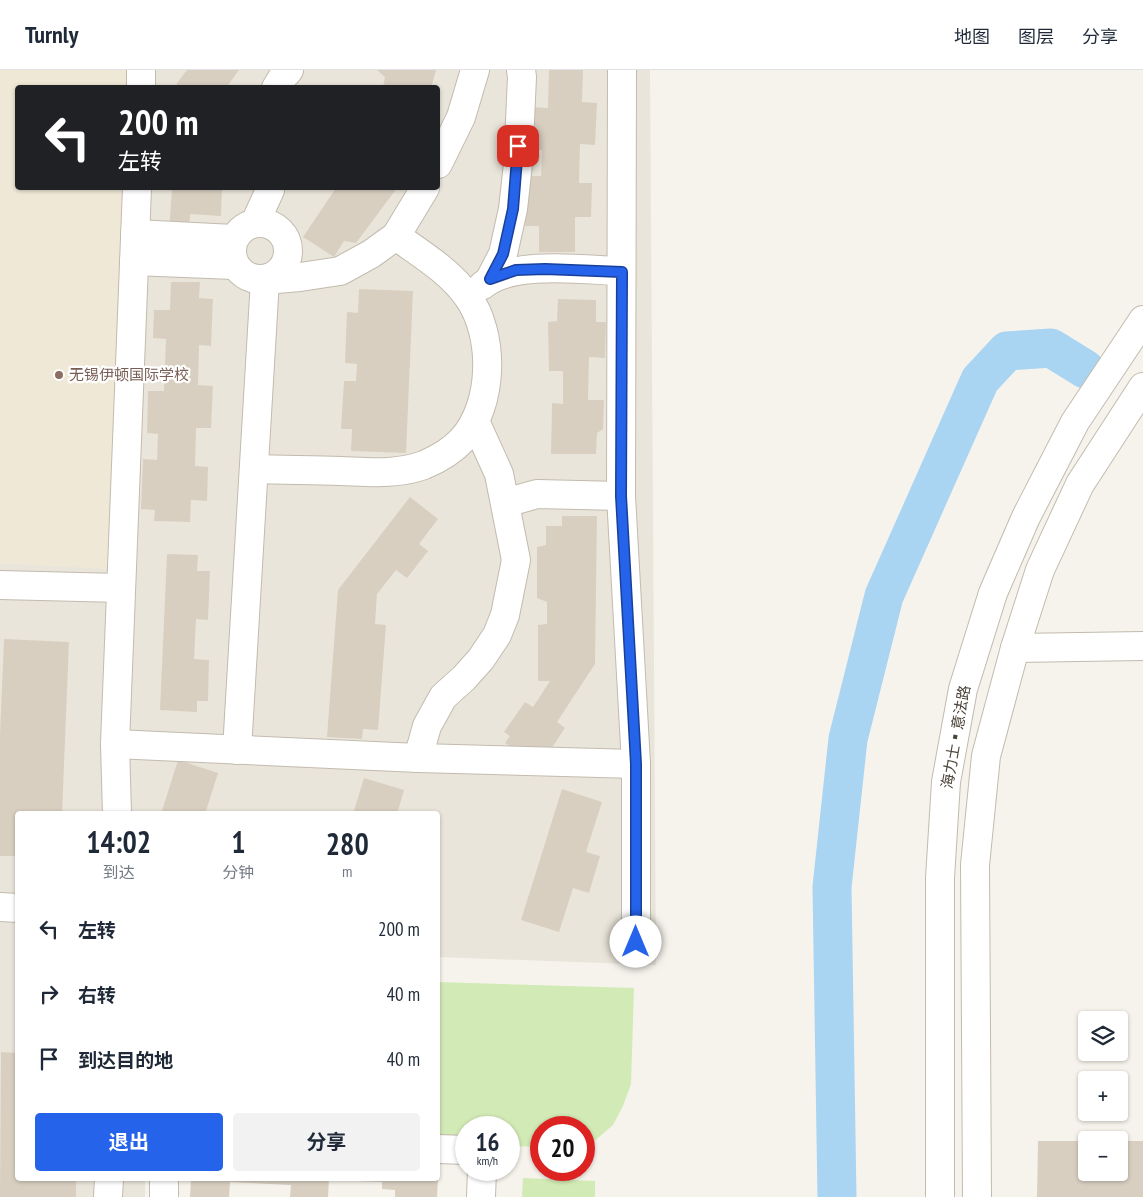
<!DOCTYPE html>
<html lang="zh">
<head>
<meta charset="utf-8">
<style>
	:root { --surface:#fff; --page:#f2f2f3; --text:#1f2937; --muted:#747a83; --line:#e0e1e3; --accent:#2563eb }
	body { margin:0; font-family:"PT Sans Narrow","Noto Sans SC",sans-serif; background:var(--page); color:var(--text); height:100vh; display:flex; flex-direction:column; font-size:19px; white-space:nowrap }
	* { box-sizing:border-box; margin:0 }
	p { font-size:16px; color:var(--muted) }
	.icon { flex:none; width:28px; height:28px; fill:none; stroke:currentColor; stroke-width:2; stroke-linecap:round; stroke-linejoin:round }
	.map { position:relative; flex:1; overflow:hidden }
	.details { position:absolute; left:15px; top:741px; width:425px; height:370px; display:flex; flex-direction:column; background:var(--surface); border-radius:5px; box-shadow:0 1px 4px #0004 }
	.details>* { flex:none }
	.top-card { position:absolute; left:15px; top:15px; width:425px; height:105px; border-radius:5px; box-shadow:0 1px 4px #0004; background:#202124; color:#fff; overflow:hidden }
	.fabs { position:absolute; left:1078px; top:941px; display:grid; gap:10px }
	.fabs a { display:grid; place-items:center; width:50px; height:50px; border-radius:5px; background:var(--surface); box-shadow:0 1px 4px #0004; font-size:25px }
	.speed { position:absolute; left:455px; top:1046px; display:flex; gap:10px; font-size:25px; font-weight:700; text-align:center }
	.speed>* { display:grid; place-content:center; width:65px; height:65px; border-radius:50%; background:var(--surface); box-shadow:0 1px 4px #0004; line-height:1 }
	.speed small { font-size:12px; font-weight:400 }
	.speed .limit { border:8px solid #d22; background:#fff; color:#111 }
	.pin { position:absolute; display:grid; place-items:center; width:42px; height:42px; color:#fff; margin:-21px; border-radius:10px; box-shadow:0 2px 8px #0006 }
	.me { position:absolute; width:55px; margin:-28px; rotate:0deg; stroke-linejoin:round; filter:drop-shadow(0 0 4px #0008) }
	.turn { display:flex; align-items:center; gap:18px; height:105px; padding:0 20px; font-size:22px }
	.turn .icon { width:65px; height:65px; stroke-width:2.5 }
	.turn b { display:block; font-size:35px; line-height:42px }
	.eta { display:flex; justify-content:space-evenly; align-items:center; height:85px; text-align:center }
	.eta b { font-size:30px; font-weight:700; line-height:35px }
	.action { display:flex; gap:10px; margin-top:auto; padding:10px 20px }
	.action a { flex:1; height:58px; border-radius:5px; background:var(--accent); color:#fff; font-size:20px; font-weight:700; line-height:58px; text-align:center }
	.action a+a { background:var(--page); color:var(--text) }
	ul { padding:0; list-style:none }
	li { display:flex; align-items:center; gap:15px; height:65px; padding:0 20px }
	li div { flex:1 }
	li b { display:block; font-size:19px }
	li em { font-style:normal }
	header { display:flex; align-items:center; gap:30px; box-sizing:border-box; height:70px; padding:0 25px; background:var(--surface); border-bottom:1px solid var(--line) }
	header strong { font-size:24px }
	nav { display:flex; gap:28px; margin-inline-start:auto; font-size:18px }
	.map>svg:first-child { display:block }
	.residential { fill:#eae5da }
	.education { fill:#efe8d6 }
	.green { fill:#d2eab5 }
	.lines { fill:none; stroke-linecap:round; stroke-linejoin:round }
	.river { stroke:#a9d4f2; stroke-width:39 }
	.building { fill:#d8cfc1 }
	.minor-casing { stroke:#c2bbae; stroke-width:30 }
	.minor { stroke:#fff; stroke-width:28 }
	.route-casing { stroke:#184099; stroke-width:12 }
	.route { stroke:#2563eb; stroke-width:9 }
	.education-dot { fill:#8d6e63; stroke:#fff; stroke-width:2 }
	.labels { text-anchor:middle; stroke-width:4.5; stroke-linejoin:round; paint-order:stroke }
	.education-label { font-size:15px; fill:#785e54; stroke:#fff; text-anchor:start }
	.street-label { font-size:15px; fill:#4b4439; stroke:#fff }
</style>
</head>
<body>
<header>
<strong>Turnly</strong>
<nav><a>地图</a><a>图层</a><a>分享</a></nav>
</header>
<div class="map">
<svg width="1143" height="1127" viewBox="0 0 1143 1127">
	<rect width="100%" height="100%" fill="#f6f3ec"/>
	<path class="residential" d="M132 0H650L656 895 438 887V744H18V1109H145V1127H0V493L107 498 126 118H438V18L131 17Z"/>
	<path class="education" d="M0 0H132L131 17 18 18V118H126L107 499 0 493Z"/>
	<g class="green">
		<path d="M438 912 634 918 631 1014 623 1036 613 1055 592 1073 584 1075V1058H541V1077L509 1076V1058H466V1075L438 1074Z"/>
		<path d="M523 1108 595 1111V1127H522Z"/>
	</g>
	<g class="lines">
		<path class="river" d="M837 1127 832 817 848 669 884 526 980 310 1007 281 1051 278 1085 299"/>
	</g>
	<g class="building">
		<path d="M187 0H239L226 18H176L177 13Z"/>
		<path d="M377 0H436L431 18H383L385 7Z"/>
		<path d="M549 0H583L582 32 597 33 595 75 580 74 579 113H592L591 147H575V182H539V156H525L527 106H541L542 80 531 79 532 37 548 38Z"/>
		<path d="M172 118H222L221 146 190 144 189 165 169 164Z"/>
		<path d="M336 118H397L356 173 344 171 334 187 303 167Z"/>
		<path d="M171 212H200L199 228 213 229 211 276 199 275 198 315 213 316 211 358H196L195 396 208 397 207 431 191 430 190 452 154 451 155 440 141 439 143 389 157 390 158 364 147 363 148 321H164L166 269 153 268 154 240H170Z"/>
		<path d="M359 219 413 221 406 383 351 381 352 359H341L344 311H356L357 294 345 293 347 242 358 243Z"/>
		<path d="M558 229 596 230V252H606L605 288 589 287 588 330H604L603 359 597 363 596 384H551L552 333 563 334V301H549L548 252 557 251Z"/>
		<path d="M410 427 438 449 419 474 428 481 407 508 396 500 377 524 375 554 386 555 378 660 363 659 362 669 327 667 338 520Z"/>
		<path d="M562 446H597L595 594 557 652 565 658 547 685 534 676 526 688 505 673 510 666 504 662 525 632 533 637 550 611H538V555L547 554V532L537 528V477L546 475V456H562Z"/>
		<path d="M167 484 198 485 197 501H210L208 550 196 549 194 589 209 590 208 631H197V642L160 640Z"/>
		<path d="M4 569 69 572 62 744H18V786H0V665Z"/>
		<path d="M178 690 218 703 205 744H161Z"/>
		<path d="M364 708 404 720 397 744H353Z"/>
		<path d="M562 719 602 732 586 782 600 786 589 823 573 818 559 862 521 850Z"/>
		<path d="M1 982 18 983V1109H76V1127H0Z"/>
		<path d="M1038 1071H1086V1102H1119V1071H1143V1127H1037Z"/>
		<path d="M191 1109H329L328 1127H290L291 1115 230 1112 229 1127H190Z"/>
		<path d="M333 1109H438L437 1127H395V1120L382 1119V1112L333 1110Z"/>
	</g>
	<g class="lines">
		<defs>
			<g id="minor">
				<path d="M622 0 621 426 636 694V872"/>
				<path d="M141 18V0"/>
				<path d="M276 18 282 8 289 0"/>
				<path d="M438 94 461 47 475 0"/>
				<circle cx="260" cy="181" r="28"/>
				<path d="M255 153 270 120 269 118"/>
				<path d="M135 164 234 169"/>
				<path d="M134 191 234 195"/>
				<path d="M490 209 503 184 513 139 518 94 522 7 521 0"/>
				<path d="M483 215C512 190 585 200 621 201"/>
				<path d="M254 399C283 400 312 400 341 401 369 402 397 405 424 395 438 389 451 382 462 370 494 335 495 265 468 227 451 202 421 184 396 166"/>
				<path d="M505 433 537 424 621 426"/>
				<path d="M0 515 121 518"/>
				<path d="M1015 578 1143 576"/>
				<path d="M115 674 418 688 636 694"/>
				<path d="M237 680 265 210 300 207 340 201 371 184 396 166 425 118"/>
				<path d="M418 688 427 656 443 627 464 608 481 589 497 565 505 545 516 490 499 404 475 351"/>
				<path d="M117 744 115 674 137 118"/>
				<path d="M0 837 18 838"/>
				<path d="M438 1079 466 1080"/>
				<path d="M108 1127 109 1109"/>
				<path d="M164 1127V1109"/>
				<path d="M481 1127 482 1100"/>
				<path d="M940 1127V808L946 712 963 619 993 523 1026 447 1075 352 1143 250"/>
				<path d="M977 1127 975 795 986 686 1015 578 1040 500 1080 414 1143 317"/>
			</g>
		</defs>
		<use href="#minor" class="minor-casing"/>
		<use href="#minor" class="minor"/>
	</g>
	<g class="lines">
		<defs>
			<path id="route" d="M518 76 513 139 503 184 490 209 516 200 545 199 622 202 621 426 636 694V872"/>
		</defs>
		<use href="#route" class="route-casing"/>
		<use href="#route" class="route"/>
	</g>
	<circle class="education-dot" cx="59" cy="305" r="5"/>
	<g class="labels">
		<g class="education-label">
			<text x="69" y="310">无锡伊顿国际学校</text>
		</g>
		<g class="street-label">
			<text transform="translate(956 667) rotate(-80)" y="5">海力士▪意法路</text>
		</g>
	</g>
</svg>
<div class="fabs">
<a><svg class="icon" aria-label="layers" viewBox="0 0 24 24"><path d="M12 4l9 5-9 5-9-5zM3 14l9 5 9-5"/></svg></a>
<a>+</a>
<a>−</a>
</div>
<div class="speed"><div>16<small>km/h</small></div><div class="limit">20</div></div>
<div class="pin" style="left:518px;top:76px;background:#d93025"><svg class="icon" aria-label="arrive" viewBox="0 0 24 24"><path d="M6 21V4h12l-3 4 3 4H6"/></svg></div>
<svg class="me" style="left:636px;top:872px" viewBox="-20 -20 40 40"><circle r="19" fill="#fff"/><path d="M0-13L10 11 0 6-10 11z" fill="#2563eb"/></svg>
<div class="top-card">
<div class="turn"><svg class="icon" aria-label="left" viewBox="0 0 24 24"><path d="M17 20v-9H6M10 6l-5 5 5 5"/></svg><div><b>200 m</b>左转</div></div>
</div>
<section class="details">
<div class="eta">
<div><b>14:02</b><p>到达</p></div>
<div><b>1</b><p>分钟</p></div>
<div><b>280</b><p>m</p></div>
</div>
<ul>
<li><svg class="icon" aria-label="left" viewBox="0 0 24 24"><path d="M17 20v-9H6M10 6l-5 5 5 5"/></svg><div><b>左转</b></div><em>200 m</em></li>
<li><svg class="icon" aria-label="right" viewBox="0 0 24 24"><path d="M7 20v-9h11M14 6l5 5-5 5"/></svg><div><b>右转</b></div><em>40 m</em></li>
<li><svg class="icon" aria-label="arrive" viewBox="0 0 24 24"><path d="M6 21V4h12l-3 4 3 4H6"/></svg><div><b>到达目的地</b></div><em>40 m</em></li>
</ul>
<div class="action"><a>退出</a><a>分享</a></div>
</section>
</div>
</body>
</html>
